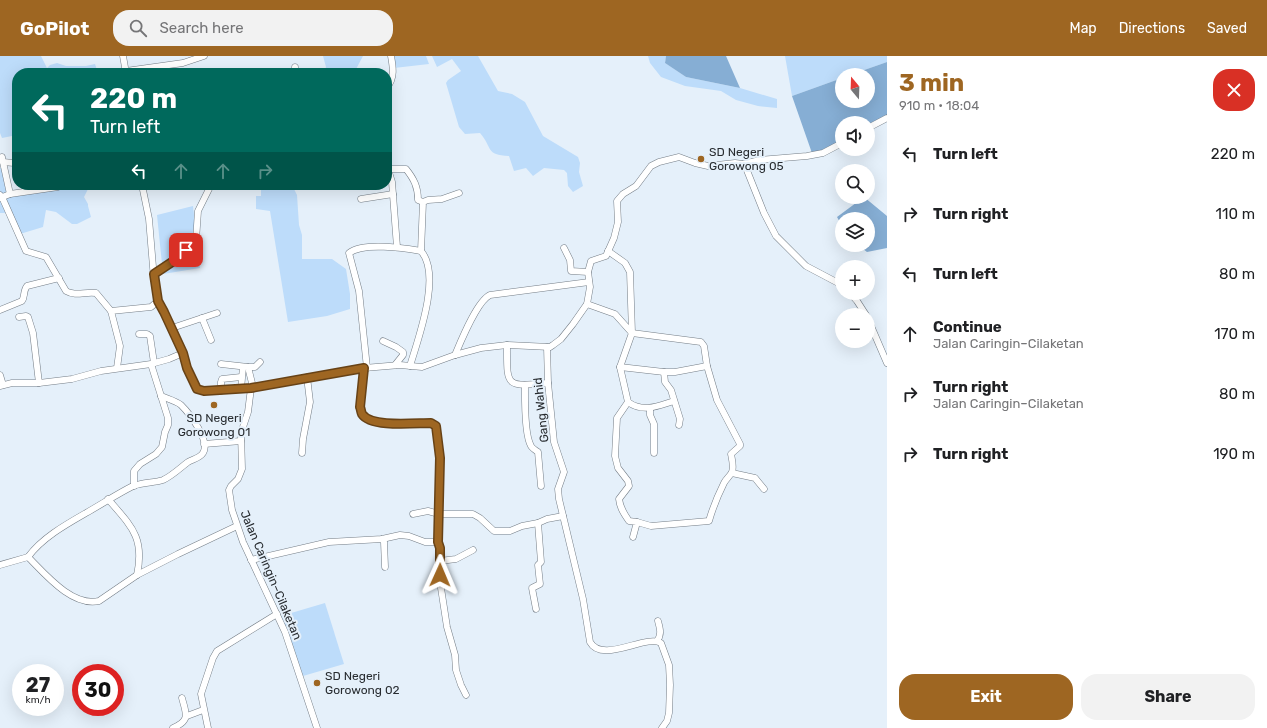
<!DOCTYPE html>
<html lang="en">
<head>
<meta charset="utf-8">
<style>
	:root { --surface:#fff; --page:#f2f2f2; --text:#202124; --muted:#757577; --accent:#9e6622 }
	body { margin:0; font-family:Rubik,sans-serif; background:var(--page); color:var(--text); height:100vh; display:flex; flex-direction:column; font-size:15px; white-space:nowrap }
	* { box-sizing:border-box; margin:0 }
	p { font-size:13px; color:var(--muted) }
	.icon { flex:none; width:22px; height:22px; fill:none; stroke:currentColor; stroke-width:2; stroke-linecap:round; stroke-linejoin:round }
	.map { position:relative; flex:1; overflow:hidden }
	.details { display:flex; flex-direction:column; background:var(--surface); width:380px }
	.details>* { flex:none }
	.top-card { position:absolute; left:12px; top:12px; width:380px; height:122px; border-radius:16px; box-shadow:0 4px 16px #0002; background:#00695c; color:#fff; overflow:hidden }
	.needle { width:26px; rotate:341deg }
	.fabs { position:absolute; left:835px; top:12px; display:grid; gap:8px }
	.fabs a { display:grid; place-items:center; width:40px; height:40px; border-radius:50%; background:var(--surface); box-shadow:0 4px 16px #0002; font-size:20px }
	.speed { position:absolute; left:12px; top:608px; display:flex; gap:8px; font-size:20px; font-weight:700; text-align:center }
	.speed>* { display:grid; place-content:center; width:52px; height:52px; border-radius:50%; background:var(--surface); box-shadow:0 4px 16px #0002; line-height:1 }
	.speed small { font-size:10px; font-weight:400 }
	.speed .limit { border:6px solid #d22; background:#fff; color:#111 }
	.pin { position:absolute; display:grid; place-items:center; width:34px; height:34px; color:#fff; margin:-17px; border-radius:8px; box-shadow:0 2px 6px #0006 }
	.me { position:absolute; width:44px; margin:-22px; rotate:1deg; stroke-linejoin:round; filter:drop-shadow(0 0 3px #0008) }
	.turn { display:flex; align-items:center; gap:14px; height:84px; padding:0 12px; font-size:18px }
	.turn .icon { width:52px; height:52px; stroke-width:2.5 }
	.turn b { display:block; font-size:28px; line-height:34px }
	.lanes { display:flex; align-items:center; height:38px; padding:0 12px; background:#0003; justify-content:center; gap:20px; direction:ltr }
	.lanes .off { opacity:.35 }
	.round { display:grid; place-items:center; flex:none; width:42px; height:42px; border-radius:16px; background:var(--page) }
	.headline { display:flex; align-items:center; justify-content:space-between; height:68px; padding:0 12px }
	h1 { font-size:24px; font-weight:700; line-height:30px; color:var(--accent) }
	.cta { display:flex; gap:8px; margin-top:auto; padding:8px 12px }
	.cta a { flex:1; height:46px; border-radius:16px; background:var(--accent); color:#fff; font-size:16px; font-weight:700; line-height:46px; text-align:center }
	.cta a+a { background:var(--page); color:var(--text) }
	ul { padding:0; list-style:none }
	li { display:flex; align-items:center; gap:12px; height:60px; padding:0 12px }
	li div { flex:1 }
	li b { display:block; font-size:15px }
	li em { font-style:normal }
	header { display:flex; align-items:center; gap:24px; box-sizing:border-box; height:56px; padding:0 20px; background:var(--accent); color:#fff }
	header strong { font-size:19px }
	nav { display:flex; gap:22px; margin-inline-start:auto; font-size:14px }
	.search { width:280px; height:36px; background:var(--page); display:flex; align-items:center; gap:10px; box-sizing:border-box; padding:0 14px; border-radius:16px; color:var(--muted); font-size:15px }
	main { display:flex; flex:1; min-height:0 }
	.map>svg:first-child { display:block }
	.green { fill:#bddcfa }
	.forest { fill:#86aed4 }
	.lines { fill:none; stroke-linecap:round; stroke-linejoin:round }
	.minor-casing { stroke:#747d86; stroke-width:7 }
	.minor { stroke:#fff; stroke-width:6 }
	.route-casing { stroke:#674216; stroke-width:10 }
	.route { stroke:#9e6622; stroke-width:7 }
	.poi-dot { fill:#9e6622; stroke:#e5f0fa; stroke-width:1.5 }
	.labels { text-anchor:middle; stroke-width:4; stroke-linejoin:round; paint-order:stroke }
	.poi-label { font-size:12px; fill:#282c30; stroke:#e5f0fa; text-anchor:start }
	.street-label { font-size:12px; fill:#282c30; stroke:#e5f0fa }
</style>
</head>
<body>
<header>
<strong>GoPilot</strong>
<div class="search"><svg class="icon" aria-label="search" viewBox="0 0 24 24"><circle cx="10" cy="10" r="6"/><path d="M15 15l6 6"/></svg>Search here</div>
<nav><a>Map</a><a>Directions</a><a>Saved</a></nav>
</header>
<main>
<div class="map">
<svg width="887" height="672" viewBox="0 0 887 672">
	<rect width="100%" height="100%" fill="#e5f0fa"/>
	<g class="green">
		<path d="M0 0H41L47 12 50 9 57 7 66 10H86L95 8 98 17H17V79L2 82 0 77Z"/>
		<path d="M323 0H363L355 15 358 17H324L326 11Z"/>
		<path d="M393 0H426L429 8 394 12Z"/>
		<path d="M432 0H478L498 35 512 38 525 46 543 80 578 101 580 107 579 116 583 130 573 136 568 130 567 117 564 114 544 112 533 120 526 112 514 115 509 100C485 99 493 92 480 77L465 78 459 71 446 27 448 24 461 15 452 3 437 11Z"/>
		<path d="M648 0H666L665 7 686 21 740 32 777 43V52L758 50 736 44 721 35 685 30 661 21 650 7Z"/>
		<path d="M785 0H887V6L850 19H842V22L792 40Z"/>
		<path d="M0 112H4L9 137 45 132 40 131V129H90L84 141 88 148V150L91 161 77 168H72L56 156 46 154 43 171 20 178 9 157H0Z"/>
		<path d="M261 129H292L297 139 299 169 302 179V203H332L346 213 350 238V253L327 260 288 266 270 155 256 153V140H261Z"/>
		<path d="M193 150 200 212 163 218 157 159Z"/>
		<path d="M325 547 344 608 303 620 281 560Z"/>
	</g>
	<g class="forest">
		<path d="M666 0H726L740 32 686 21 665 7Z"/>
		<path d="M887 6V61L868 71V67H842V85L813 100 792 40 842 22V45H868V19H850Z"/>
		<path d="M864 141 887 160V192L867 196 858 189H868V163H842V170L837 161Z"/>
	</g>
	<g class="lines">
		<defs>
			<g id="minor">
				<path d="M123 0 126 17"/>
				<path d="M126 15 183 7 204 0"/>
				<path d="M295 17V11"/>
				<path d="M387 31C395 22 393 11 391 0"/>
				<path d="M868 72 887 62"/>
				<path d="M2 101 3 106 14 107 17 109"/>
				<path d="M3 106 10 138"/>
				<path d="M743 108 746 112 764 157 776 180 806 210 842 229"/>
				<path d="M387 110 392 126 397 191"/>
				<path d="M389 113H406C414 123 418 131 418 144L423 146"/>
				<path d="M142 129 149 163 154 223 158 245 164 256 183 297 187 312 197 333 204 335 251 332 248 356 241 377 242 413 238 423 231 430 229 434 232 454 243 486 285 576 317 672"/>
				<path d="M0 139 2 141 26 195 46 201 66 235C76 241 86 235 96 237L111 255"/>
				<path d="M0 142 10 138 58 131"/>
				<path d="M361 143 393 138"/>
				<path d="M564 192 570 204 571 215 588 216"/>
				<path d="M421 195 423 146 428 144 442 143 459 137"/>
				<path d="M608 195 625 207 630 216 632 277 620 311 628 346 617 362 615 400 618 412 628 425 629 430 619 443C620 452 624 458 629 465L637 466 633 481"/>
				<path d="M154 218 172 206 196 184 198 155 211 129"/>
				<path d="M850 237 857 245 866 259"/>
				<path d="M587 248 615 258 632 277 701 286 704 290 707 310 717 344 740 388V390L731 398C732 403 734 411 732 416 730 420 726 423 724 427 718 439 713 451 709 465L651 470 637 466"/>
				<path d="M0 254 22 245C25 241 23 235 27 230L59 222"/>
				<path d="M19 261 26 260 28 261 33 277 39 327"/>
				<path d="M202 262 211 284"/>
				<path d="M868 263 887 307"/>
				<path d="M172 272 217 257"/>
				<path d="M139 278H147L150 280 154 307"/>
				<path d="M383 285 396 291 403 296V299L395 309"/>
				<path d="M507 289C507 331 505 331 548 327"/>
				<path d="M547 291 548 327 554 386 564 416 558 433 559 443 583 543 590 586C602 608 646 578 661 587L669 609 670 629 669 657 667 665 662 672"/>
				<path d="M455 299C461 285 477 245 490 239L589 226"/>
				<path d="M221 308 248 311 252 327 251 332 364 312 400 309 422 311 455 299 481 292 507 289 550 291 553 289 561 283 573 268 587 248 590 231 588 216 591 205 606 200 614 182 618 166 617 145 623 138 636 130 651 110 659 106 679 101 695 107 708 110 735 107 743 108 760 104 807 100 823 97 842 87"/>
				<path d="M248 311H255L260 306"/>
				<path d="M620 311 664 316H675L707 310"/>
				<path d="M117 312 120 290 111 255 151 251 158 245"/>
				<path d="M364 312 360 351C361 353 361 356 362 358 372 373 417 366 433 367L437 373 440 402 438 486 440 492 439 519 447 571 455 599 456 614 461 629 466 639"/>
				<path d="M367 312 359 235 349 197C363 186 404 192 421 195 442 219 418 283 410 310"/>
				<path d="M664 316 665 326 671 334 680 363 679 369"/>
				<path d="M0 319 3 329"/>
				<path d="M525 329C525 343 524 378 531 390 532 392 535 394 538 396L541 430"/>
				<path d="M0 330 12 327H39L72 323 101 315 151 308 169 303 183 297"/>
				<path d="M241 333 243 311"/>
				<path d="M221 335V326L222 323 241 321"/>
				<path d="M161 340C168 343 176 345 181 349 189 357 211 385 203 397 200 402 193 403 188 406 180 412 172 420 163 424 154 427 143 426 133 430 117 438 102 448 86 457 65 469 42 482 28 501 45 518 72 551 99 545L137 519 178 498 237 470"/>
				<path d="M628 346C643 357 658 350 674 345"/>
				<path d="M650 353V359L654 368V397"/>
				<path d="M204 388 241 385"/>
				<path d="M302 397 303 383 310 346 307 321"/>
				<path d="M732 417 755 422 764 433"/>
				<path d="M134 430V415L140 408 156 398 162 391 165 376 168 369V362L151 308"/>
				<path d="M108 443C131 470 145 481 137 519"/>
				<path d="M413 458 428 455 439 458H473L480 462 494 475H510L522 470 538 467 547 463 563 460"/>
				<path d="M382 483 384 486 385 511"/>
				<path d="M251 504 329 486 382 483 400 479 409 480 425 486H438"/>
				<path d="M440 505 456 503 473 494"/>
				<path d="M0 509 28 501"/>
				<path d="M536 553 532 532 540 528 538 509 541 506 538 467"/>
				<path d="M657 585C662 578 660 573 658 565"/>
				<path d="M187 660 203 654"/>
				<path d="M173 672C191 664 186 658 182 642"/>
				<path d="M208 672 201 638 213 602 217 595 277 558"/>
			</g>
		</defs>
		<use href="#minor" class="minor-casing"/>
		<use href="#minor" class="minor"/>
	</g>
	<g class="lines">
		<defs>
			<path id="route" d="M186 194 172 206 154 218 158 245 164 256 183 297 187 312 197 333 204 335 251 332 364 312 360 351C361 353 361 356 362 358 371 372 415 367 431 367L436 370 440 402 438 486 440 492V519"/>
		</defs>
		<use href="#route" class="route-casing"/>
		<use href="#route" class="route"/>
	</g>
	<g class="poi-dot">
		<circle cx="701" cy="103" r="4"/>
		<circle cx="214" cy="349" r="4"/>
		<circle cx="317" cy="627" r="4"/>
	</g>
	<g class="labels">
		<g class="poi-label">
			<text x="709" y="100">SD Negeri<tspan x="709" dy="14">Gorowong 05</tspan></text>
			<text x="214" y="366" text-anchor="middle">SD Negeri<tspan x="214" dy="14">Gorowong 01</tspan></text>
			<text x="325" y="624">SD Negeri<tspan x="325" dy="14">Gorowong 02</tspan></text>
		</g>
		<g class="street-label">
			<text transform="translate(541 354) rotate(-96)" y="4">Gang Wahid</text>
			<text transform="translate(271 519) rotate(67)" y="4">Jalan Caringin–Cilaketan</text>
		</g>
	</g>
</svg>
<div class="fabs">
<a><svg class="needle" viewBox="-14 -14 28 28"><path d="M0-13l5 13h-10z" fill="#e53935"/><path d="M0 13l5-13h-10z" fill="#757577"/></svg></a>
<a><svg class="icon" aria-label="sound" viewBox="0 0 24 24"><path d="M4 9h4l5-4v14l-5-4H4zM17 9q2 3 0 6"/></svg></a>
<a><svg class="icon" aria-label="search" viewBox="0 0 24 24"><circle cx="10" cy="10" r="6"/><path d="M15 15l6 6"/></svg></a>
<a><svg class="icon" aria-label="layers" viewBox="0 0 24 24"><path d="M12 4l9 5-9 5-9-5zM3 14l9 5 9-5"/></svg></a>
<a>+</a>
<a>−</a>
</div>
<div class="speed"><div>27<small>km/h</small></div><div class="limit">30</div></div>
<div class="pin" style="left:186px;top:194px;background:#d93025"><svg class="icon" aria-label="arrive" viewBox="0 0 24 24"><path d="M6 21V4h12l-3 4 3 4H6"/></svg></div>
<svg class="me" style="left:440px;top:519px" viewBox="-20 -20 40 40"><path d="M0-17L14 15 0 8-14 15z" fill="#9e6622" stroke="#fff" stroke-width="4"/></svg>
<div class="top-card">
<div class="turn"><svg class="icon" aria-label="left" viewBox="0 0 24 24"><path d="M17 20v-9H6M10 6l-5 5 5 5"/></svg><div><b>220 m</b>Turn left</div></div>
<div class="lanes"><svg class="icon" aria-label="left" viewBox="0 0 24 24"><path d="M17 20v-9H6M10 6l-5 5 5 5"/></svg><svg class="icon off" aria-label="ahead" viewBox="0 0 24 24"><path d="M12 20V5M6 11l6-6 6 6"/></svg><svg class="icon off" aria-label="ahead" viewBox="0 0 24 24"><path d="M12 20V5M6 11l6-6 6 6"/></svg><svg class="icon off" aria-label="right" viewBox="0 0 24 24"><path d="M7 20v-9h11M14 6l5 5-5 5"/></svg></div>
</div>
</div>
<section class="details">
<div class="headline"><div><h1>3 min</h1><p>910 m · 18:04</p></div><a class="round" style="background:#d93025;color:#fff"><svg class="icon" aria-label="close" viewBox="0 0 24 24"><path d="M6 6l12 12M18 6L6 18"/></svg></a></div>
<ul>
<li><svg class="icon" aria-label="left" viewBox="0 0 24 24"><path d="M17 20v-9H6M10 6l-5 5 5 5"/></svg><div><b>Turn left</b></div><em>220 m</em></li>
<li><svg class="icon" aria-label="right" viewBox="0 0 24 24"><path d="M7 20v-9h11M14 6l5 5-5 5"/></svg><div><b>Turn right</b></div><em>110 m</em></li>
<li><svg class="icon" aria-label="left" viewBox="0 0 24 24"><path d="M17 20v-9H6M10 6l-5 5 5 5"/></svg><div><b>Turn left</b></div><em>80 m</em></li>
<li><svg class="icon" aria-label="ahead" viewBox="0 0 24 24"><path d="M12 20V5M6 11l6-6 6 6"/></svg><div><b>Continue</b><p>Jalan Caringin–Cilaketan</p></div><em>170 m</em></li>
<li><svg class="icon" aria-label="right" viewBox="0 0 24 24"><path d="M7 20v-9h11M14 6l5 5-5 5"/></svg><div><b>Turn right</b><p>Jalan Caringin–Cilaketan</p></div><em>80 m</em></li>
<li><svg class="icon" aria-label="right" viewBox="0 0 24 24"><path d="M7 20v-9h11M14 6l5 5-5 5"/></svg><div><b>Turn right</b></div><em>190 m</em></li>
</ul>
<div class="cta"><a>Exit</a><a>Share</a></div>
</section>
</main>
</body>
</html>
